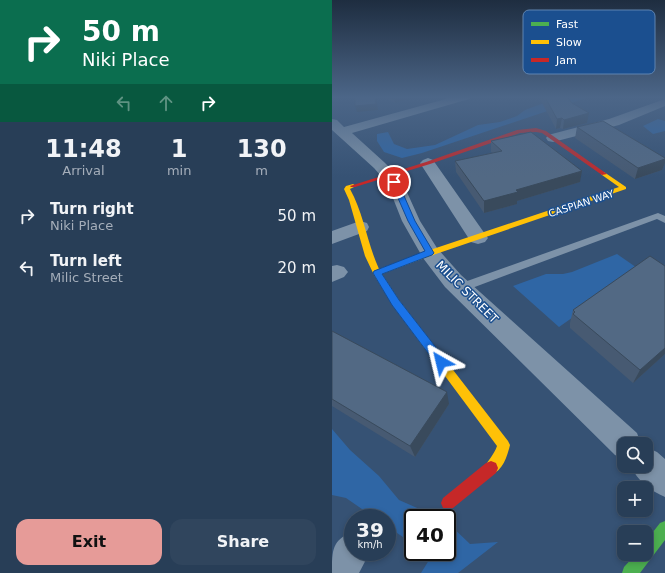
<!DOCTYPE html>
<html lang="en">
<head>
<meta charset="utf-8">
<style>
	:root { --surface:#283e57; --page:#30455d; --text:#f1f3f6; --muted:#a5aeba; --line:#44576d; --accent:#e69b98 }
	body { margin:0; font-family:"DejaVu Sans",sans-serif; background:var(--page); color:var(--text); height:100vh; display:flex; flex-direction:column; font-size:15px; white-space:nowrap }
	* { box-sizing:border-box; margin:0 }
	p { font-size:13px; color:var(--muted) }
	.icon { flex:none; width:22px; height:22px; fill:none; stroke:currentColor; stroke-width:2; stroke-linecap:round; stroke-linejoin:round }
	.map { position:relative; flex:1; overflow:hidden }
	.sheet { display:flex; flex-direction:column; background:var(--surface); width:332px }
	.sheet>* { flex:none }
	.guide { background:#0b6e4f; color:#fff; overflow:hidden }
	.controls { position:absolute; left:285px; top:437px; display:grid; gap:8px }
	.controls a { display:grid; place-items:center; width:36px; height:36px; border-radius:8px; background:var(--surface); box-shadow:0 2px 6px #0003,0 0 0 1px var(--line); font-size:20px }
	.speed { position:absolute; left:12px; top:509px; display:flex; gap:8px; font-size:20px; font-weight:700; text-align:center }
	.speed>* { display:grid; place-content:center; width:52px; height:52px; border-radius:50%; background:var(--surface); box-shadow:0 2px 6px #0003,0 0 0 1px var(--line); line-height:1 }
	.speed small { font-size:10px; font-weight:400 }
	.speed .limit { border:2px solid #111; border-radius:6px; background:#fff; color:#111 }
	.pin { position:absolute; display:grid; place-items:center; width:34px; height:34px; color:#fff; margin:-17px; border:2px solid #fff; border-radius:50%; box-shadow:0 1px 4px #0007 }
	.me { position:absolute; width:44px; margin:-22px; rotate:323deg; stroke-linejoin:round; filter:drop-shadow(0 0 3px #0008) }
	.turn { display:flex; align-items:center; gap:14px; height:84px; padding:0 16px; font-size:18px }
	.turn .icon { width:52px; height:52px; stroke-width:2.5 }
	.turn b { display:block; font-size:28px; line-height:34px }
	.lanes { display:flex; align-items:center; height:38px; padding:0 16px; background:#0003; justify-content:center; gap:20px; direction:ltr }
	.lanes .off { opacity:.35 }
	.eta { display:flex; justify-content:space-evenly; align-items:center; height:68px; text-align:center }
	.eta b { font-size:24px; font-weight:600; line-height:28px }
	.primary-button { display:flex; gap:8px; margin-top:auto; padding:8px 16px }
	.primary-button a { flex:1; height:46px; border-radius:12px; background:var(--accent); color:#111; font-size:16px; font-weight:600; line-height:46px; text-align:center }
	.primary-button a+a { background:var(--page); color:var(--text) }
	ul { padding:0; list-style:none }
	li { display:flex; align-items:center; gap:12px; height:52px; padding:0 16px }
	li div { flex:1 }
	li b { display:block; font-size:15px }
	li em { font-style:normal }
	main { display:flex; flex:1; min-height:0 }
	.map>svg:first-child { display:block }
	.green { fill:#2f66a5 }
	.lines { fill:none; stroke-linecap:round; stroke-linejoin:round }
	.lane { fill:#7d92a8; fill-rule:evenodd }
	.street { fill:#7d92a8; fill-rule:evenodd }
	.fast { fill:#4caf50; fill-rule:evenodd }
	.slow { fill:#ffc107; fill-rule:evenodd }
	.jam { fill:#c62828; fill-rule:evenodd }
	.wall { fill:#475a72 }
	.shaded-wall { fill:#394a5c }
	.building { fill:#526984; stroke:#394a5c }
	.route { fill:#1a73e8; stroke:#114b97 }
	.labels { text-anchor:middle; stroke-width:3; stroke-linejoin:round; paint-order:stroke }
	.far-street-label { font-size:10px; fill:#fff; stroke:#1b4f8f }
	.street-label { font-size:12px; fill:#fff; stroke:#1b4f8f }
	.key { fill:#1b4f8f; stroke:#5f84b1; stroke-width:1 }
	.key-label { font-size:11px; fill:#fff }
</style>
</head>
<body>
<main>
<section class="sheet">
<div class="guide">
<div class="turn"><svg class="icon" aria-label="right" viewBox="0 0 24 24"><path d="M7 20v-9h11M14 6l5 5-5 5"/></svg><div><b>50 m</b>Niki Place</div></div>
<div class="lanes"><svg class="icon off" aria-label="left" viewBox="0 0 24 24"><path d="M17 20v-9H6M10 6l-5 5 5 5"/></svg><svg class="icon off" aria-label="ahead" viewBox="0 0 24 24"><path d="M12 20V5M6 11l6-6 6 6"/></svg><svg class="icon" aria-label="right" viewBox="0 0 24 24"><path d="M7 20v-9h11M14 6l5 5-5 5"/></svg></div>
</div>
<div class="eta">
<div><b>11:48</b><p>Arrival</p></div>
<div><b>1</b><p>min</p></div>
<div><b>130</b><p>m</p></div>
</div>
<ul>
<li><svg class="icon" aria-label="right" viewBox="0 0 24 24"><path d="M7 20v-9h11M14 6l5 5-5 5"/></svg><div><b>Turn right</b><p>Niki Place</p></div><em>50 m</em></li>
<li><svg class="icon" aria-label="left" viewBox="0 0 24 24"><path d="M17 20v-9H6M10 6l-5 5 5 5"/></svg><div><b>Turn left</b><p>Milic Street</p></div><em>20 m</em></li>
</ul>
<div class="primary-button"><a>Exit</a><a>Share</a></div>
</section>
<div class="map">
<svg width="333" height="573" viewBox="0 0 333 573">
	<rect width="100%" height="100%" fill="#365274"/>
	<g class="green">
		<path d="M234 97H257L90 153 70 158 52 152 45 141V134L56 132 62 144 75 149 103 145 146 125 168 122 185 116 193 110 209 104 228 102Z"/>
		<path d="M326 119 333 121V131L321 134 311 126Z"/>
		<path d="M285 254 308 270 227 327 181 286 214 274H231L240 272Z"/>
		<path d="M0 429 18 450 47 476 67 500 108 518H81V544L55 526V518H43L14 498 0 495Z"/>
		<path d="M115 522 138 544 166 542 126 573H89L99 557 92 552H115Z"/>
	</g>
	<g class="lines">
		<g class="lane">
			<path d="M329 97H333V99L330 98Z"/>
			<path d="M326 213 333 216V223L325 219 132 291H124L122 288 124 285Z"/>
		</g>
		<g class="street">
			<path d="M121 97H139L137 99 20 133 52 162 69 179 88 221 105 248 129 275 305 433 309 444H292V459L283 455 113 287 91 258 70 221 55 183 42 168 0 130V119L5 120 12 127Z"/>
			<path d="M333 99V106L287 125 221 142 216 141 214 138 216 135 277 119Z"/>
			<path d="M96 158 101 160 153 234 156 238 153 242 146 244 139 242 88 163 91 160Z"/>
			<path d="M28 221 35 223 37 227 35 231 0 244V231Z"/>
			<path d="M5 265 12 267 16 272 12 277 0 282V266Z"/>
			<path d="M314 447 325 452 333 459V497C319 491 305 481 299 466H314Z"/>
			<path d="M21 531V552H38L27 573H0C0 549 0 541 21 531Z"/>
		</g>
		<path class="fast" d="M333 521V540L308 573H290L292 567 304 554H314V541L328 523Z"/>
		<path class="slow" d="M272 172 294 187V189L101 255 50 274 67 300 176 441 178 445C175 457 171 470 159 475L154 473 152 468C156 460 162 455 165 446L61 306 42 275 33 256 17 200 12 189 14 186 21 184 24 186 18 189C32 214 35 243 47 269L95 251 287 187 270 175 269 174Z"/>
		<g class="jam">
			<path d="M204 128 214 131 275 174 270 175 210 133 204 132 188 133 98 164 23 187H19L18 186 94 162 185 130Z"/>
			<path d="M159 461 164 463 166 468 164 473 121 508 116 510 111 508 109 503 111 498 154 463Z"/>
		</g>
	</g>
	<g class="wall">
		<path d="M51 97H83L63 103Z"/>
		<path d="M207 97H235L255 123 231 129 228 128 224 129Z"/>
		<path d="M245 127 333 158V163L330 170 303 179 243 138Z"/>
		<path d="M159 141 248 182 185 201V204L152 213 124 172 123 161 161 153 159 152Z"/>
		<path d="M241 310 333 354 301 383 238 328V323Z"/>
		<path d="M0 331 117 404 83 457 0 406Z"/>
	</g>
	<g class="shaded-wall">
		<path d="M44 97 46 110 25 112 23 106Z"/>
		<path d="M64 97H83L63 103 62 98Z"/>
		<path d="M257 113 255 123 231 129 232 120Z"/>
		<path d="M230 118 228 128 224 129 225 119Z"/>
		<path d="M333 159V163L330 170 303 179 306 168Z"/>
		<path d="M250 171 248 182 185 201V204L152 213V201L184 190Z"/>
		<path d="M333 348V354L301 383 308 370Z"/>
		<path d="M115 392 117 404 83 457 78 446Z"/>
	</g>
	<g class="building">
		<path d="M23 97H43L44 104 23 106Z"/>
		<path d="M213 97H235L240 103 257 113 232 120 230 118 225 119Z"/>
		<path d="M271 121 333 158V159L306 168 245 127Z"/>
		<path d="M199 132 250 171 184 190 186 192 152 201 123 161 170 151 159 141Z"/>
		<path d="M318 256 333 266V348L308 370 241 314 243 312 241 310Z"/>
		<path d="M0 331 115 392 78 446 0 399Z"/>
	</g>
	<linearGradient id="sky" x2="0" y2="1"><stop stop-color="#1e2d40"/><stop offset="0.55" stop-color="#4c6688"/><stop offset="1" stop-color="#4c6688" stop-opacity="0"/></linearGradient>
	<rect width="333" height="177" fill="url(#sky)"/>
	<path class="route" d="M62 180 66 182 83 221 102 253 100 255 50 274 67 300 113 359 114 362 113 365 109 367 105 365 60 305 41 273 42 271 93 251 76 221 59 182Z"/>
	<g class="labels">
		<g class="far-street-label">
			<text transform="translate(249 203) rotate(-18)" y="4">CASPIAN WAY</text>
		</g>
		<g class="street-label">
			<text transform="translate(135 292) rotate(45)" y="4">MILIC STREET</text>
		</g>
	</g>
	<rect x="191" y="10" width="132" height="64" rx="6" class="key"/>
	<rect x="199" y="22" width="18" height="4" fill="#4caf50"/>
	<rect x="199" y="40" width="18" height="4" fill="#ffc107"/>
	<rect x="199" y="58" width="18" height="4" fill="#c62828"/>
	<g class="key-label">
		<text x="224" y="28">Fast</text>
		<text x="224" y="46">Slow</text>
		<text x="224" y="64">Jam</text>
	</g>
</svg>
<div class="controls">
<a><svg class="icon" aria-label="search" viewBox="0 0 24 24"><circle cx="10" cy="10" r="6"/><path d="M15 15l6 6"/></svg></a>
<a>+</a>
<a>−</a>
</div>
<div class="speed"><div>39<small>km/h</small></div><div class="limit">40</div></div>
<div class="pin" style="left:62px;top:182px;background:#d93025"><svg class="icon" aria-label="arrive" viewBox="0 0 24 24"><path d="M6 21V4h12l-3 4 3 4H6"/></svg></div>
<svg class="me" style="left:109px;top:362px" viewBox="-20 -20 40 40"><path d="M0-17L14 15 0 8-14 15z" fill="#1a73e8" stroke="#fff" stroke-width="4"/></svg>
</div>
</main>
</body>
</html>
